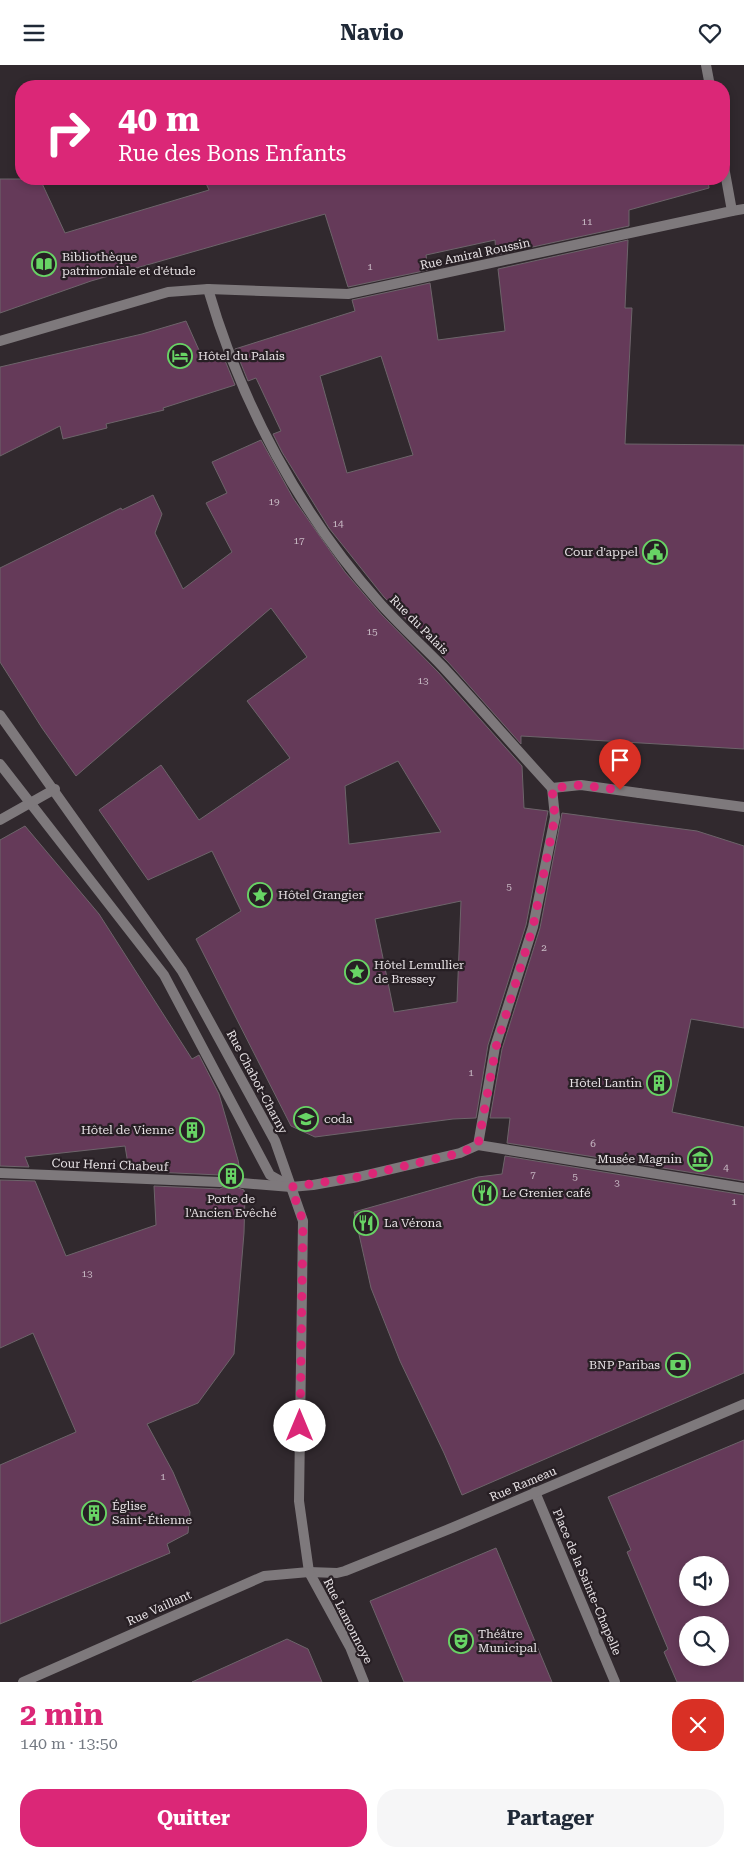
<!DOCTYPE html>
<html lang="fr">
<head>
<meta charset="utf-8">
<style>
	:root { --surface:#fff; --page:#f6f6f7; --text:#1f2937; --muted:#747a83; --accent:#db2777 }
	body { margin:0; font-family:"Roboto Serif",serif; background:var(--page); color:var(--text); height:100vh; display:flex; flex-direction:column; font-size:19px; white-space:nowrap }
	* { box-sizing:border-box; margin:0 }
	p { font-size:16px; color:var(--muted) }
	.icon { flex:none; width:28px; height:28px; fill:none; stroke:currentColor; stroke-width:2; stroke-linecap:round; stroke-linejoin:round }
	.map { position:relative; height:1617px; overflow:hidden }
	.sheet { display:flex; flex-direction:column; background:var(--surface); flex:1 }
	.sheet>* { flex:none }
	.hud { position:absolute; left:15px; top:15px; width:715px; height:105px; border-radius:20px; box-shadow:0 2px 8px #0003; background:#db2777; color:#fff; overflow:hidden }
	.tools { position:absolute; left:679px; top:1491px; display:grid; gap:10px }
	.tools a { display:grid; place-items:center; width:50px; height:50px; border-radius:50%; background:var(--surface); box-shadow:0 2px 8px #0003; font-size:25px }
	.pin { position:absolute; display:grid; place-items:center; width:42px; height:42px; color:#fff; margin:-51px -21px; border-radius:50% 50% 50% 0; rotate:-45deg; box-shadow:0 0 5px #0007 }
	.pin .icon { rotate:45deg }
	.me { position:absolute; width:55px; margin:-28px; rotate:0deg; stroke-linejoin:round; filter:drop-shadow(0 0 4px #0008) }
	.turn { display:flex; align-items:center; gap:18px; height:105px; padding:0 20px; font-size:22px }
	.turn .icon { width:65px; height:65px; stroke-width:2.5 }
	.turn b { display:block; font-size:35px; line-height:42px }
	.round { display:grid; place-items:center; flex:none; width:52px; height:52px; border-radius:20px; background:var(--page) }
	.overview { display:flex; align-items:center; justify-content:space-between; height:85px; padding:0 20px }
	h1 { font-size:30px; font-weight:700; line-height:38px; color:var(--accent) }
	.cta { display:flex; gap:10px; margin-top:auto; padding:10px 20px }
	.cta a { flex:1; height:58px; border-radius:20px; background:var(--accent); color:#fff; font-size:20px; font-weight:700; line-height:58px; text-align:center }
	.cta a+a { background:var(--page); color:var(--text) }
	header { display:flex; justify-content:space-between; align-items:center; height:65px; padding:0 20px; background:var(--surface); font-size:22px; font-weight:700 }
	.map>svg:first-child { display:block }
	.building { fill:#653a59; stroke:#6d646a; fill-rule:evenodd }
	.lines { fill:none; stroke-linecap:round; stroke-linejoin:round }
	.minor-tunnel { stroke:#4c454a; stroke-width:10; stroke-dasharray:10 5; stroke-linecap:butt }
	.pedestrian { stroke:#7e797c; stroke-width:10 }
	.minor { stroke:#7e797c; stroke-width:10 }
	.route { stroke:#db2777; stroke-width:9; stroke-dasharray:0 16.2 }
	.labels { text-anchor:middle; stroke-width:4.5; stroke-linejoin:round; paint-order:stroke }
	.number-label { font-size:10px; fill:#c7b9c3 }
	.street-label { font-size:12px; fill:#e8e3e6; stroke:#271f24 }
	.poi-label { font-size:12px; fill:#e8e3e6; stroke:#271f24; text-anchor:start }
</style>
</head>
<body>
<header><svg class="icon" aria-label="menu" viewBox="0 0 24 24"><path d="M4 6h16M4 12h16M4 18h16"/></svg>Navio<svg class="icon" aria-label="heart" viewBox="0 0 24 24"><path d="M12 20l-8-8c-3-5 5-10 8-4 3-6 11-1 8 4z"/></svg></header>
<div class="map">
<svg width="744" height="1617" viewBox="0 0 744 1617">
	<rect width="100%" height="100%" fill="#31292e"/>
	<g class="building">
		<path d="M0 114H40L65 168 209 125 204 114H708L709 123 629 145V161L496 190 495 175 426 190 428 205 348 222 325 149 91 216 0 248Z"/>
		<path d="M628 175 625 243H632L625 379 744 380V684L521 671V679L448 597 384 532 329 463 282 387 273 369 281 366 256 313 248 316 235 284 355 246 352 235 430 218 438 275 505 266 498 204ZM381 291 413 390 347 408 320 311Z"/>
		<path d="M186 256 203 294 222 288 235 320 163 343 164 345 106 359 107 363 63 374 60 361 0 391V302L142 269Z"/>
		<path d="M261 375 293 433 345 507 382 550 438 607 522 701 524 743 548 746 526 860 488 980 476 1053 453 1054 315 1072 291 1061 196 874 241 846 212 786 148 815 99 745 161 700 199 755 290 693 247 636 307 592 271 543 76 711 42 663 0 597V503L121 443 122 445 153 430 162 449 155 468 183 524 232 487 206 438 227 428 212 397ZM398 696 441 767 349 779 345 721ZM461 836 457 937 394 947 375 854Z"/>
		<path d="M562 748 697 766 744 781V963L691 954 672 1047 744 1062V1116L507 1078 510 1053H490L502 984 540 863Z"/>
		<path d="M25 761 99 849 192 994 199 990 219 1029 238 1095 241 1111 235 1118 238 1123 244 1125 245 1131 244 1168 234 1289 198 1338 147 1359 173 1407 190 1447 188 1468 167 1479 170 1488 0 1559V1400L76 1367 33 1268 0 1283V1115L35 1116 66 1191 156 1160 154 1121 220 1124 226 1121 227 1117 220 1110 153 1107V1098L128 1099 125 1081 25 1092 29 1102 0 1101V775Z"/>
		<path d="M505 1091 744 1130V1308L462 1430 444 1388 400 1296 371 1223 354 1147 478 1112 502 1109Z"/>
		<path d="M744 1375V1617H677L664 1587 668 1584 627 1487 631 1485 608 1432ZM688 1500H720V1532H688ZM688 1560H720V1592H688Z"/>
		<path d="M496 1483 552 1617H404L370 1536Z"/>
		<path d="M287 1574 308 1584 322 1617H192Z"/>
	</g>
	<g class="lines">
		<path class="minor-tunnel" d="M220 1117 242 1118"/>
		<g class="pedestrian">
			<path d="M732 146 744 144"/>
			<path d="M639 728 744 742"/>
			<path d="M478 1080 744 1123"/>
			<path d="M535 1427 615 1617"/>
			<path d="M309 1507 337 1508 345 1506 454 1462 744 1339"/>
		</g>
		<g class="minor">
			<path d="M706 0 710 21"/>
			<path d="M208 224C241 338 300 449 379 537 399 560 422 580 443 602 480 642 515 683 552 723"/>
			<path d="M0 276 168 227 208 224 348 229 732 146 724 102"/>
			<path d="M0 650 182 906 275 1076 303 1156 299 1436 309 1507 350 1582 364 1617"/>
			<path d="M0 699 164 910 270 1110 286 1119"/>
			<path d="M552 723 581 720 639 728"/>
			<path d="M0 755 55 724"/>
			<path d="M0 1108 220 1117"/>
			<path d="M242 1118 291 1122 313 1120 358 1112 460 1088 478 1080 495 982 533 862 555 752 552 723"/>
			<path d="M23 1617 264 1511 309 1507"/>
		</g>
	</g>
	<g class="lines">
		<path class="route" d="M300 1361 303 1156 291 1122 358 1112 460 1088 478 1080 496 982 533 862 555 752 552 723 581 720 620 725"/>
	</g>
	<defs>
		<symbol id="library-ring" viewBox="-11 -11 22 22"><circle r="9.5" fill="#271f24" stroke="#68d465" stroke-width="1.5"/><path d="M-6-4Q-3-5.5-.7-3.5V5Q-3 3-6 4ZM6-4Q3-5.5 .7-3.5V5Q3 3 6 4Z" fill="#68d465"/></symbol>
		<symbol id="hotel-ring" viewBox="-11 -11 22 22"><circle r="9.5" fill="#271f24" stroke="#68d465" stroke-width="1.5"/><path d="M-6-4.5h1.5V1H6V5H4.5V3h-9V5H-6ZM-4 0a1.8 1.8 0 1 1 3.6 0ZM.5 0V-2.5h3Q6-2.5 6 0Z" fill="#68d465"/></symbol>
		<symbol id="civic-ring" viewBox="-11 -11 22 22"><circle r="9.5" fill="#271f24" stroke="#68d465" stroke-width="1.5"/><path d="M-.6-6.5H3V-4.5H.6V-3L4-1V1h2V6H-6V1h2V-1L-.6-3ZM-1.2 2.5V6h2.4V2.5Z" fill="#68d465"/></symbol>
		<symbol id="sight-ring" viewBox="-11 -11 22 22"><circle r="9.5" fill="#271f24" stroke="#68d465" stroke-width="1.5"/><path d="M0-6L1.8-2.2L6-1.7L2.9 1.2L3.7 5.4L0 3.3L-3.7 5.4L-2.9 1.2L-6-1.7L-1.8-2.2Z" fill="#68d465"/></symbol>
		<symbol id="building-ring" viewBox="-11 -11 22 22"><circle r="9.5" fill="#271f24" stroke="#68d465" stroke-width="1.5"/><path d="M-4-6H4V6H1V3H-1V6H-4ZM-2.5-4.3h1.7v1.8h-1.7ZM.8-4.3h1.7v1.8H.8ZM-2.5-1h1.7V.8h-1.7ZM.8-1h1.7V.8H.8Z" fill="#68d465"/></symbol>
		<symbol id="university-ring" viewBox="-11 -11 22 22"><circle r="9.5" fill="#271f24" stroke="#68d465" stroke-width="1.5"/><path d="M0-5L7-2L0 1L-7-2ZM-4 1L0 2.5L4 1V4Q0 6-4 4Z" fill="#68d465"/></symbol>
		<symbol id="museum-ring" viewBox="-11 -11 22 22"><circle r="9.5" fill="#271f24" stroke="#68d465" stroke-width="1.5"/><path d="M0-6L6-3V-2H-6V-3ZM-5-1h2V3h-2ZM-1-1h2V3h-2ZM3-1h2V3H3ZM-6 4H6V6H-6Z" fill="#68d465"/></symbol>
		<symbol id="restaurant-ring" viewBox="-11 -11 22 22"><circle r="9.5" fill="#271f24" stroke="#68d465" stroke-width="1.5"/><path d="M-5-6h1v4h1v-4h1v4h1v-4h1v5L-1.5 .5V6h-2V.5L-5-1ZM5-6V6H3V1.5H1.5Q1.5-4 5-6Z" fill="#68d465"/></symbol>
		<symbol id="bank-ring" viewBox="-11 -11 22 22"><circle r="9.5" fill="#271f24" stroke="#68d465" stroke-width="1.5"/><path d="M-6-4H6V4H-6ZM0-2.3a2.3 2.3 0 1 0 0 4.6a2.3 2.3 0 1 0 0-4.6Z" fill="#68d465"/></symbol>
		<symbol id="theatre-ring" viewBox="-11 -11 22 22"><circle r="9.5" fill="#271f24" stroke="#68d465" stroke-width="1.5"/><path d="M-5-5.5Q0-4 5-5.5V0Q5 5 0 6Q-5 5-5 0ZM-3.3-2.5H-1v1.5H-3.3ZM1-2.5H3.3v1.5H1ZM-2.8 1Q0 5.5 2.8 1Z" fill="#68d465"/></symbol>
	</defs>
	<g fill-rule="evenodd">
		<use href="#library-ring" x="30" y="185" width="28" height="28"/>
		<use href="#hotel-ring" x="166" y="277" width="28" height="28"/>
		<use href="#civic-ring" x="641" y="473" width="28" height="28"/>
		<use href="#sight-ring" x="246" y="816" width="28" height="28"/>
		<use href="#sight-ring" x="343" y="893" width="28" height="28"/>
		<use href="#building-ring" x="645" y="1004" width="28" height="28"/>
		<use href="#university-ring" x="292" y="1040" width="28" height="28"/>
		<use href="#building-ring" x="178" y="1051" width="28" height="28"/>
		<use href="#museum-ring" x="686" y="1080" width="28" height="28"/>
		<use href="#building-ring" x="217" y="1097" width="28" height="28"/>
		<use href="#restaurant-ring" x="471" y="1114" width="28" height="28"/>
		<use href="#restaurant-ring" x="352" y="1144" width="28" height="28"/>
		<use href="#bank-ring" x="664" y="1286" width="28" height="28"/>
		<use href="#building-ring" x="80" y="1434" width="28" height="28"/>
		<use href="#theatre-ring" x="447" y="1562" width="28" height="28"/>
	</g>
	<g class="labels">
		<g class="number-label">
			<text x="587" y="160">11</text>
			<text x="370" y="205">1</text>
			<text x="274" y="440">19</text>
			<text x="338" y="462">14</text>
			<text x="299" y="479">17</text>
			<text x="372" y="570">15</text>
			<text x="423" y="619">13</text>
			<text x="509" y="825">5</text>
			<text x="544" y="886">2</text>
			<text x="471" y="1011">1</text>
			<text x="593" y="1082">6</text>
			<text x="726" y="1106">4</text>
			<text x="533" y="1113">7</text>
			<text x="575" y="1115">5</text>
			<text x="617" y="1121">3</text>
			<text x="734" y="1140">1</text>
			<text x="87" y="1212">13</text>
			<text x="163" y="1415">1</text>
		</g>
		<g class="street-label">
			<text transform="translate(475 189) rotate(-12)" y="4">Rue Amiral Roussin</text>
			<text transform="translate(419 560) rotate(45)" y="4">Rue du Palais</text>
			<text transform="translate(257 1017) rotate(62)" y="4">Rue Chabot-Charny</text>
			<text transform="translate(110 1100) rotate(2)" y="4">Cour Henri Chabeuf</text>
			<text transform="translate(523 1419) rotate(-23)" y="4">Rue Rameau</text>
			<text transform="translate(587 1517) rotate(67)" y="4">Place de la Sainte-Chapelle</text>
			<text transform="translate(159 1543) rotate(-24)" y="4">Rue Vaillant</text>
			<text transform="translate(348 1556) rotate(63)" y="4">Rue Lamonnoye</text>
		</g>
		<g class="poi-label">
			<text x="62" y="196">Bibliothèque<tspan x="62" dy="14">patrimoniale et d'étude</tspan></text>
			<text x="198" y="295">Hôtel du Palais</text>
			<text x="638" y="491" text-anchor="end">Cour d'appel</text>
			<text x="278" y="834">Hôtel Grangier</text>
			<text x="374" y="904">Hôtel Lemullier<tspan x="374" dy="14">de Bressey</tspan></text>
			<text x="642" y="1022" text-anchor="end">Hôtel Lantin</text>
			<text x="324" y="1058">coda</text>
			<text x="174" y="1069" text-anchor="end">Hôtel de Vienne</text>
			<text x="682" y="1098" text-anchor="end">Musée Magnin</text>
			<text x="502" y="1132">Le Grenier café</text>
			<text x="231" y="1138" text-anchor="middle">Porte de<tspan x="231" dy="14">l'Ancien Evêché</tspan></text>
			<text x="384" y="1162">La Vérona</text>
			<text x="660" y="1304" text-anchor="end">BNP Paribas</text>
			<text x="112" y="1445">Église<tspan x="112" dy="14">Saint-Étienne</tspan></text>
			<text x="478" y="1573">Théâtre<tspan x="478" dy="14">Municipal</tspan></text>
		</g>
	</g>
</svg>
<div class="tools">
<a><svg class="icon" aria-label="sound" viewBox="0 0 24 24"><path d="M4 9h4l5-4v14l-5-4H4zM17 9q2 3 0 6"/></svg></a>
<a><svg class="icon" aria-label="search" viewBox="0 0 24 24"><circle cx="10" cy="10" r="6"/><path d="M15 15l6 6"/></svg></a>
</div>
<div class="pin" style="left:620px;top:725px;background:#d93025"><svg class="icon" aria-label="arrive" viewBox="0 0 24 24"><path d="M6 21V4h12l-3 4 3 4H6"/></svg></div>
<svg class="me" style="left:300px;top:1361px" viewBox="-20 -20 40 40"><circle r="19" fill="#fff"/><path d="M0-13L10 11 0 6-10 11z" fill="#db2777"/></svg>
<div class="hud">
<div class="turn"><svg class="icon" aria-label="right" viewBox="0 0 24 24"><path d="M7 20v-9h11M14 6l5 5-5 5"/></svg><div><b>40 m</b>Rue des Bons Enfants</div></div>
</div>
</div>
<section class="sheet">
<div class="overview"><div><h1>2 min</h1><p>140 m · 13:50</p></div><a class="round" style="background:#d93025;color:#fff"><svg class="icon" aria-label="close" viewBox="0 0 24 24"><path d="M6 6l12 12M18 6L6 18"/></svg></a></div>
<div class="cta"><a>Quitter</a><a>Partager</a></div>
</section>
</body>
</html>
